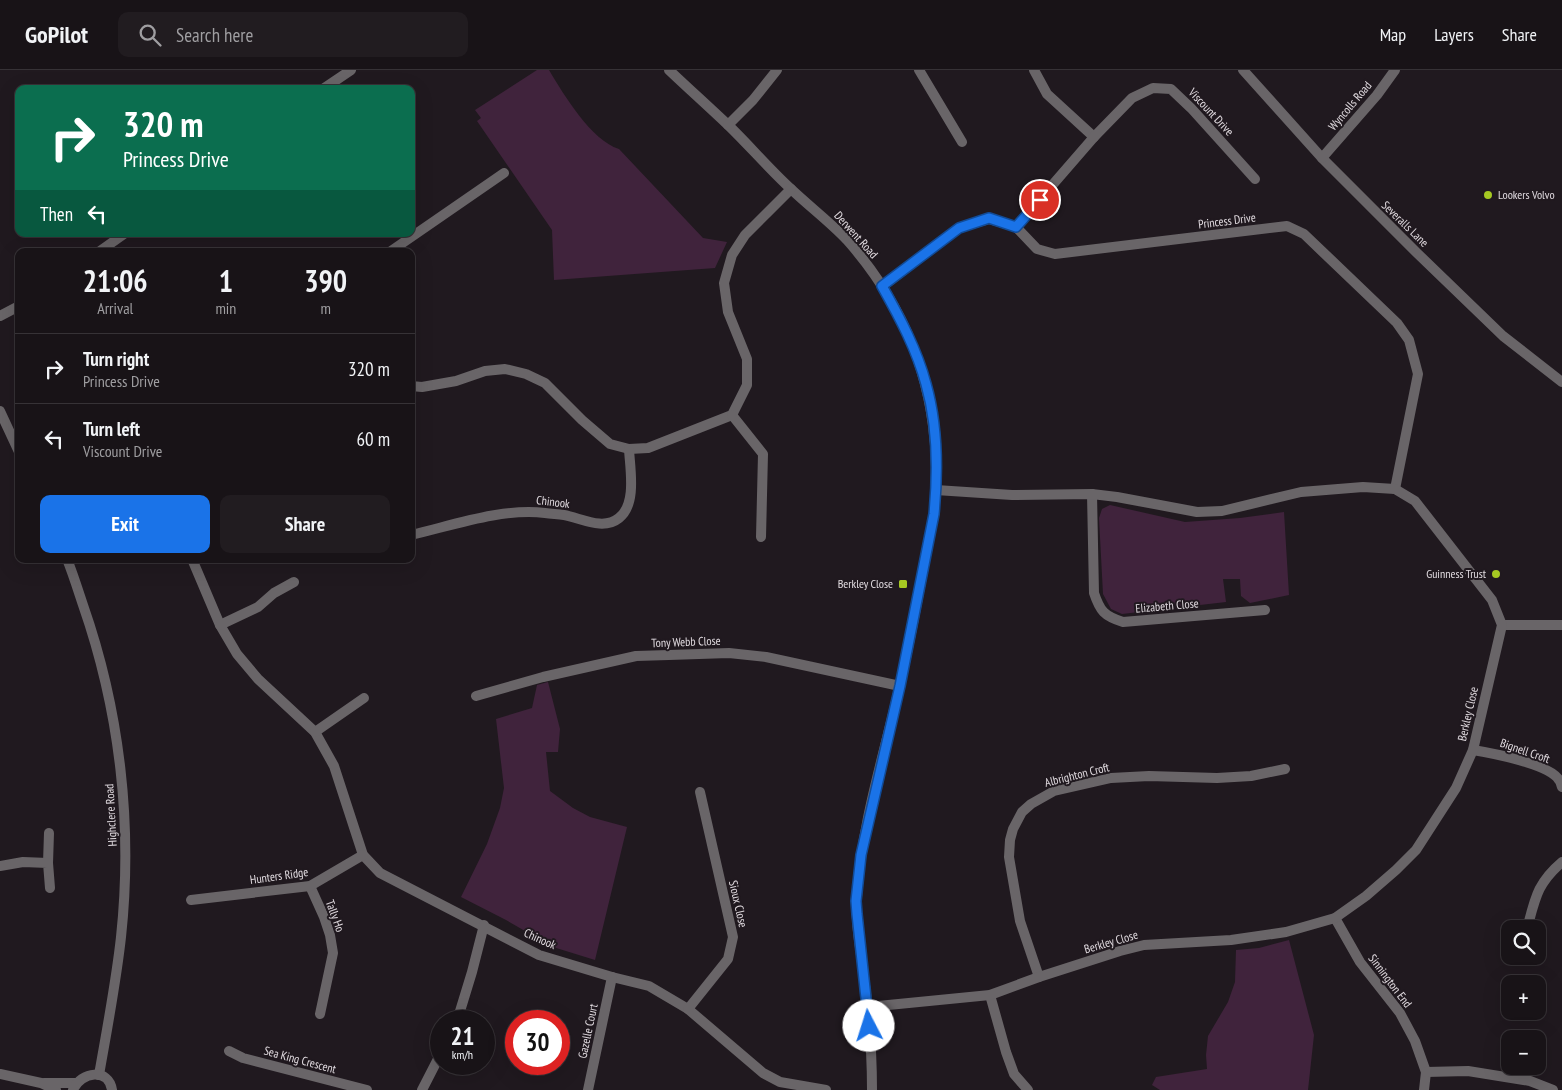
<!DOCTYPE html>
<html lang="en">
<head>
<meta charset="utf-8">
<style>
	:root { --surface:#181317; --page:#211c20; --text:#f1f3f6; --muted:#9f9ea1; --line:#363236; --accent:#1a73e8 }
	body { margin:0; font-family:"PT Sans Narrow",sans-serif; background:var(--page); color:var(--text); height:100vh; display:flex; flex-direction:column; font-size:19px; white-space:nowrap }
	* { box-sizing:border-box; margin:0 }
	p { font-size:16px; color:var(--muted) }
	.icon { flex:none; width:28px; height:28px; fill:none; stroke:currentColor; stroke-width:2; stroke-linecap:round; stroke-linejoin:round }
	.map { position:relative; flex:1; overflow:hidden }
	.panel { position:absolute; left:15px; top:178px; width:400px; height:315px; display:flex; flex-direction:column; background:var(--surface); border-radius:10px; box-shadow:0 5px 20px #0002,0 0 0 1px var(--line) }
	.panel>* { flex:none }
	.top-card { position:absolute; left:15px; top:15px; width:400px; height:152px; border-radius:10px; box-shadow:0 5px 20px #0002,0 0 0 1px var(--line); background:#0b6e4f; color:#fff; overflow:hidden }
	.buttons { position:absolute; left:1501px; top:850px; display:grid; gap:10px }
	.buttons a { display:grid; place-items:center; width:45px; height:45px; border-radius:10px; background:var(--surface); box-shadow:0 5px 20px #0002,0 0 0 1px var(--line); font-size:25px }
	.speed { position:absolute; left:430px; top:940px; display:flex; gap:10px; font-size:25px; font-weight:700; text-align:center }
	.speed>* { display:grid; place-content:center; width:65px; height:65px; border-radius:50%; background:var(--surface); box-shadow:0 5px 20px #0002,0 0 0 1px var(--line); line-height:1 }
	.speed small { font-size:12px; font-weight:400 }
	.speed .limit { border:8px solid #d22; background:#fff; color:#111 }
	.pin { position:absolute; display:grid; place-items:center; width:42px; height:42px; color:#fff; margin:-21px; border:2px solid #fff; border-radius:50%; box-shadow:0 1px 5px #0007 }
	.me { position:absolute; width:55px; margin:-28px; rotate:355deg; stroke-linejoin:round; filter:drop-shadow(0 0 4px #0008) }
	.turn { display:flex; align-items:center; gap:18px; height:105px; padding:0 25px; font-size:22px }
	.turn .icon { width:65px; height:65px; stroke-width:2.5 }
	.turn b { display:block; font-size:35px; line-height:42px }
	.then { display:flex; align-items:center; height:48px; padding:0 25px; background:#0003; gap:10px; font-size:19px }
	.eta { display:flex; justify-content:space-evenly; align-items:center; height:85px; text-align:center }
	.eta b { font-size:30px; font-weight:700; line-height:35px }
	.primary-button { display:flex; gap:10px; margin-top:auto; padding:10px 25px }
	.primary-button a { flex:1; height:58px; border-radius:10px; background:var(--accent); color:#fff; font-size:20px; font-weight:700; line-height:58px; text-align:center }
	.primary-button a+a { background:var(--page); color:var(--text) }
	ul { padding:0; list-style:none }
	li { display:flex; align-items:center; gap:15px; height:70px; padding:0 25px; border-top:1px solid var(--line) }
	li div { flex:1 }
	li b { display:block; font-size:19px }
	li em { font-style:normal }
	header { display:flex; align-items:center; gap:30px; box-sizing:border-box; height:70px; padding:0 25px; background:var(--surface); border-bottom:1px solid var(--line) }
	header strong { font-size:24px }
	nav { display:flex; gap:28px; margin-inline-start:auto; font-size:18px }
	.search { width:350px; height:45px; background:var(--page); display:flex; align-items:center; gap:12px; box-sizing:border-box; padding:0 18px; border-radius:10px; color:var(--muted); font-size:19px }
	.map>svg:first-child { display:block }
	.green { fill:#40233c }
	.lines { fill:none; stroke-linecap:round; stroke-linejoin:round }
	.minor { stroke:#696568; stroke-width:10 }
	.tertiary { stroke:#696568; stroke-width:10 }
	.route-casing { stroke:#114b97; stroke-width:12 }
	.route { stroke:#1a73e8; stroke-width:9 }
	.poi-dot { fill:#a5c822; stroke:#20191f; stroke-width:2 }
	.labels { text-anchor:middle; stroke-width:4; stroke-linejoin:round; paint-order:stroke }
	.street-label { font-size:12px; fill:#e0dadf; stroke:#20191f }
	.poi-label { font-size:12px; fill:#e0dadf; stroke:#20191f; text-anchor:end }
</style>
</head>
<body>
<header>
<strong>GoPilot</strong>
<div class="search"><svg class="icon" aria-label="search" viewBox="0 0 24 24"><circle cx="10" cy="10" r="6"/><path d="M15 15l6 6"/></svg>Search here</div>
<nav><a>Map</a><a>Layers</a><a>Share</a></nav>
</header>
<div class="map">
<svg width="1562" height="1020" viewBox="0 0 1562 1020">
	<rect width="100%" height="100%" fill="#20191f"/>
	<g class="green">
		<path d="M537 0H549C564 25 591 70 619 79L703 168 727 172 715 198 554 210 552 160 477 51 481 48 475 40Z"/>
		<path d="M1110 435 1185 452 1240 448 1284 442 1289 525 1250 533 1241 526 1240 509H1223L1226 532 1122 544 1111 539 1103 524 1099 448 1102 439Z"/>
		<path d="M548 612 560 659 558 682H546L550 721 573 738 590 747 627 757 595 890 553 877 506 850 461 827 487 774 500 738 504 718 496 649 532 638 537 615Z"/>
		<path d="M1289 870 1314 965 1308 1020H1160L1152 1015 1156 1007 1207 999 1206 985 1208 966 1228 932 1235 912 1236 880 1259 878Z"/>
	</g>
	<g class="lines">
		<g class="minor">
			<path d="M669 0C688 18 708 36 727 54 749 75 769 99 791 119 810 137 830 152 847 170 917 249 944 341 934 444 922 503 913 561 899 619 883 688 861 757 857 827 855 854 861 881 864 907 869 944 872 982 872 1020"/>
			<path d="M919 0 962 72"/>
			<path d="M1034 0 1047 24 1094 67"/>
			<path d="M728 55 753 30 777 0"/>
			<path d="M1016 157 1094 67 1132 28 1153 18 1171 19 1191 38 1255 109"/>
			<path d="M391 181 504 103"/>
			<path d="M883 216 959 158 989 149 1016 157 1037 179 1055 184 1287 156 1304 164 1397 253 1409 270 1418 304 1395 419"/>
			<path d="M411 316 422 317 456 311 485 301 505 299 526 304 545 313 582 350 610 374 629 379 648 378 732 345 747 315V289L728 242 724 213 732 185 745 165 791 119"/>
			<path d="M732 345 763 384 761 467"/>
			<path d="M1092 424 1094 523C1100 541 1104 546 1123 552L1265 540"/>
			<path d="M411 465C454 455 501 438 545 443 552 444 558 444 564 445 581 448 603 461 619 448 637 434 630 399 629 379"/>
			<path d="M192 489 220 555 237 584 258 609 315 662 334 696 363 785 380 803 539 885 612 907 649 916 688 939 763 1003 780 1012 826 1020"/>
			<path d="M220 555 258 537 274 523 294 512"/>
			<path d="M1502 555H1562"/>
			<path d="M476 626 543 607 636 586 669 585 729 583 766 587 900 616"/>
			<path d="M315 662 364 628"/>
			<path d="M1473 680C1491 683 1550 694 1559 710 1561 712 1561 715 1562 717"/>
			<path d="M48 793 49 763"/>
			<path d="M0 796 23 792 48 793 50 818"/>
			<path d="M310 816 324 847 330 865 333 883 320 944"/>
			<path d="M191 830 310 816 363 785"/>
			<path d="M1335 848 1360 892 1400 943 1415 971 1426 1002 1424 1020"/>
			<path d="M1527 859C1535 829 1537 813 1562 792"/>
			<path d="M1039 907 1020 851 1009 787 1010 770 1013 759 1022 742 1031 734 1054 721 1111 708 1149 706 1217 708 1251 706 1285 699"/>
			<path d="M990 925 1006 982 1014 1004 1028 1020"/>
			<path d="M868 937 990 925 1039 907 1120 881 1144 875 1231 870 1286 862 1335 848 1366 826 1396 800 1416 780 1456 718 1473 680 1502 555 1492 530 1415 431 1395 419 1363 417 1301 422 1222 441 1197 442 1117 427 1092 424 1012 425 936 420"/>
			<path d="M688 939 728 889 733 867 700 722"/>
			<path d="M457 951 472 902 484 855"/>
			<path d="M229 981 243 988 367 1020"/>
			<path d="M1426 1002 1468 1001 1530 1011 1553 1020"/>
			<path d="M0 1004 41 1013 56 1020"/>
			<path d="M44 1013H76"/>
			<path d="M422 1020 441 983"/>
			<path d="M588 1020 612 907"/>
		</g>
		<g class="tertiary">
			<path d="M1243 0 1322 88 1417 183 1503 266 1562 312"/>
			<path d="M323 19 351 0"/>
			<path d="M1322 88 1377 25 1395 0"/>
			<path d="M100 181 124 164"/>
			<path d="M0 246 19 236"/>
			<path d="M0 341 19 382"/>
			<path d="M67 489C73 504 78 520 83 535 120 641 133 755 121 867 116 913 107 959 99 1005"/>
			<path d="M73 1020C81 1001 109 998 112 1020"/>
		</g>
	</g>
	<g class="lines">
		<defs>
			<path id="route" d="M869 956 857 844 856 831 861 785 900 616 934 444C938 402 938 356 926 314 917 280 900 248 882 216L959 158 989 148 1016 157 1040 130"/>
		</defs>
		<use href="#route" class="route-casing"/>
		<use href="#route" class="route"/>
	</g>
	<g class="poi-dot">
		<circle cx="1488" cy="125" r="5"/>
		<circle cx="1496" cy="504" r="5"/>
		<rect x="898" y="509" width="10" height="10" rx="2.5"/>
	</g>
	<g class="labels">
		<g class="street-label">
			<text transform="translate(1350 36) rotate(-50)" y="4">Wyncolls Road</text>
			<text transform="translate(1211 42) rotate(47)" y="4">Viscount Drive</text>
			<text transform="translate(1227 151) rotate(-7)" y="4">Princess Drive</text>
			<text transform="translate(1405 154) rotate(44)" y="4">Severalls Lane</text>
			<text transform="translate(856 165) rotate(48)" y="4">Derwent Road</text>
			<text transform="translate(553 432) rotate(7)" y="4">Chinook</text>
			<text transform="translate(1167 536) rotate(-5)" y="4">Elizabeth Close</text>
			<text transform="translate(686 572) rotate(-2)" y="4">Tony Webb Close</text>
			<text transform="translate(1468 644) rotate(-77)" y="4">Berkley Close</text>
			<text transform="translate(1525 681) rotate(19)" y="4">Bignell Croft</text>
			<text transform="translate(1077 705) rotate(-14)" y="4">Albrighton Croft</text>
			<text transform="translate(111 745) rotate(-93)" y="4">Highclere Road</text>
			<text transform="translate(279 806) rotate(-8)" y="4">Hunters Ridge</text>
			<text transform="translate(738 834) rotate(77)" y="4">Sioux Close</text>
			<text transform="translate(335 846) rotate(70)" y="4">Tally Ho</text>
			<text transform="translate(540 869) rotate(24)" y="4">Chinook</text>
			<text transform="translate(1111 872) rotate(-16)" y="4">Berkley Close</text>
			<text transform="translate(1390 911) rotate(53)" y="4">Sinnington End</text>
			<text transform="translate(588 961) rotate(-78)" y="4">Gazelle Court</text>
			<text transform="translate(300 990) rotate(15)" y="4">Sea King Crescent</text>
		</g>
		<g class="poi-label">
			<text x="1498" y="129" text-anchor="start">Lookers Volvo</text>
			<text x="1486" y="508">Guinness Trust</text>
			<text x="893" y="518">Berkley Close</text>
		</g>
	</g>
</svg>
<div class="buttons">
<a><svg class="icon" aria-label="search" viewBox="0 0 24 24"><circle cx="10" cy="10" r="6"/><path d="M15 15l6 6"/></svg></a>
<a>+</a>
<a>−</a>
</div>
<div class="speed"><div>21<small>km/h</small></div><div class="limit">30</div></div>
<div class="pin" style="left:1040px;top:130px;background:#d93025"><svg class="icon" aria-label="arrive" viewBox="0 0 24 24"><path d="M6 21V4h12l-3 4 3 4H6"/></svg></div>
<svg class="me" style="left:869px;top:956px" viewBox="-20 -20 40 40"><circle r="19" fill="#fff"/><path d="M0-13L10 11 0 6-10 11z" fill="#1a73e8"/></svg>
<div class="top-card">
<div class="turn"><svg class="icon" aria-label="right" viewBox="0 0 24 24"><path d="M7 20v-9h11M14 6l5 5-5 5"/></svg><div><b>320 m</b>Princess Drive</div></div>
<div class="then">Then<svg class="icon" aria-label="left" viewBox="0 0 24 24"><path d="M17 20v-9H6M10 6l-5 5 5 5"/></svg></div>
</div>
<section class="panel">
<div class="eta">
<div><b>21:06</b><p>Arrival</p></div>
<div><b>1</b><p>min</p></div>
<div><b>390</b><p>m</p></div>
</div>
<ul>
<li><svg class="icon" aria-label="right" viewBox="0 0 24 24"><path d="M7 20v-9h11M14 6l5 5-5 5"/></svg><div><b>Turn right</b><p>Princess Drive</p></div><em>320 m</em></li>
<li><svg class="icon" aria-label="left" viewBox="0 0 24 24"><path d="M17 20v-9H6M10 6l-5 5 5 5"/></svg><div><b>Turn left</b><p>Viscount Drive</p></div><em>60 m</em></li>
</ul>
<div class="primary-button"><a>Exit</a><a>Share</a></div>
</section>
</div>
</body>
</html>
